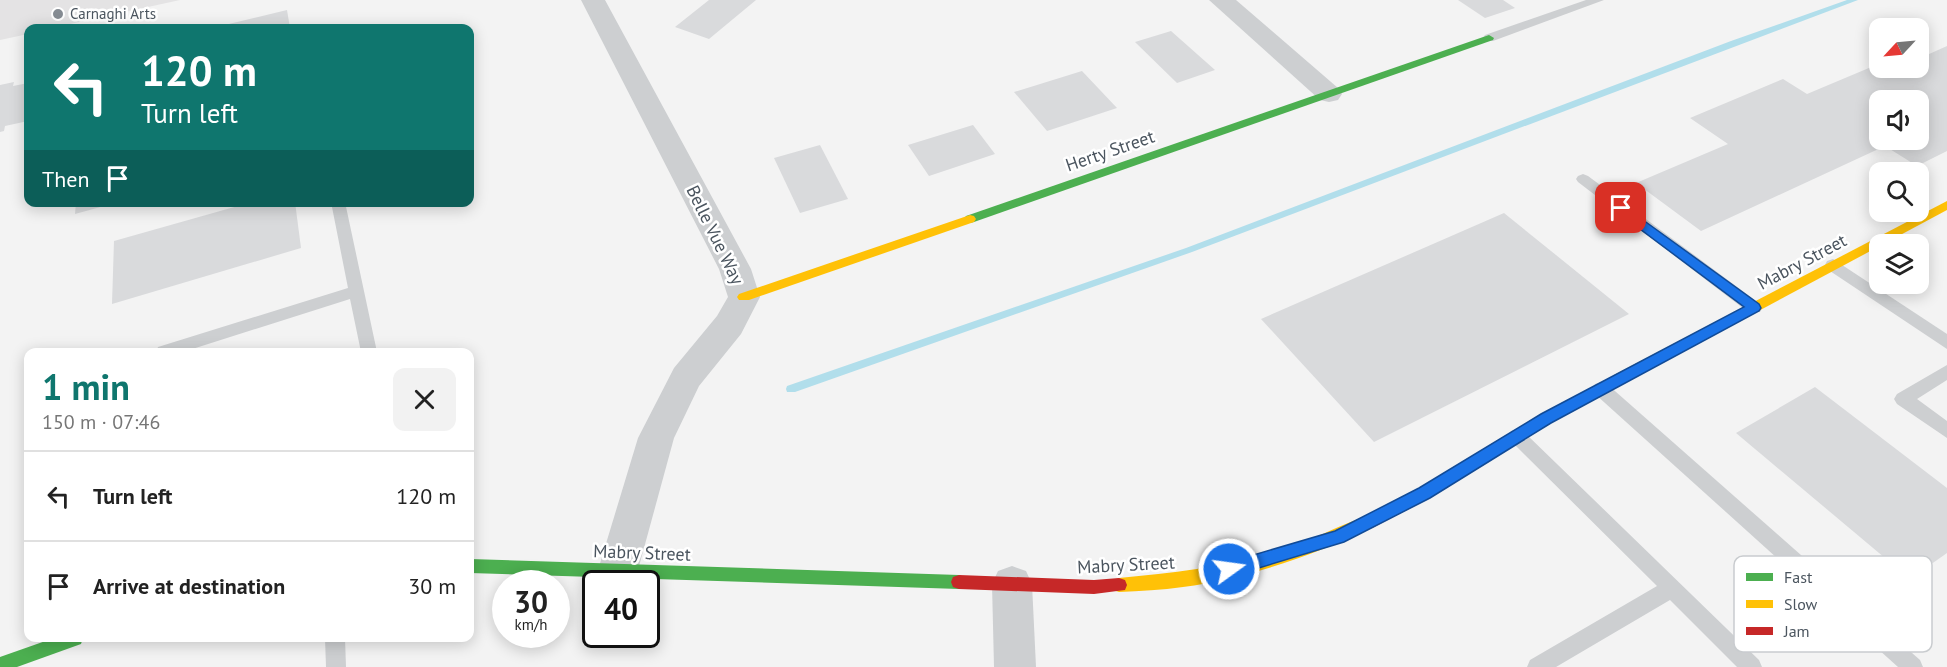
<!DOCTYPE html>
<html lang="en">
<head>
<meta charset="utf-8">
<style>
	:root { --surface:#fff; --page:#f2f2f2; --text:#222; --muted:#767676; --line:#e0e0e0; --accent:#0f766e }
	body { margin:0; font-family:"PT Sans",sans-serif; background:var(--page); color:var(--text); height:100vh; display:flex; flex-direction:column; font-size:22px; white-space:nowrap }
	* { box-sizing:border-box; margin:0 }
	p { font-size:20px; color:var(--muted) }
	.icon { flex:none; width:33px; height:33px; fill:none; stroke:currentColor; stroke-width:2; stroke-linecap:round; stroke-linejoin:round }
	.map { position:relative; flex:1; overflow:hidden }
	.details { position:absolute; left:24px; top:348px; width:450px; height:294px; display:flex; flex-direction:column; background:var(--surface); border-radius:12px; box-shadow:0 3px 15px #0003 }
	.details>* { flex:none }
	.top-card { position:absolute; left:24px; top:24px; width:450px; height:183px; border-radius:12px; box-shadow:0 3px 15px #0003; background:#0f766e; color:#fff; overflow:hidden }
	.needle { width:39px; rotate:244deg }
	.buttons { position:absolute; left:1869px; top:18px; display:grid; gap:12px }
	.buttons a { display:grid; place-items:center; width:60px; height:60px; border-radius:12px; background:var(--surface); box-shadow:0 3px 15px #0003; font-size:30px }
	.speed { position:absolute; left:492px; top:570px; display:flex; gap:12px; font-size:30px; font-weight:700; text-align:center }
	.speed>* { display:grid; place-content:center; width:78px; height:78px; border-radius:50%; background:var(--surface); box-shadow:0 3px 15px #0003; line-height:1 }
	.speed small { font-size:15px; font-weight:400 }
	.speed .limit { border:3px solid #111; border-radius:9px; background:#fff; color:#111 }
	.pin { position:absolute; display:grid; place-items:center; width:51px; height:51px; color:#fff; margin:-26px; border-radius:12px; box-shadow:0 3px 9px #0006 }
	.me { position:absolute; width:66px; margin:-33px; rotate:76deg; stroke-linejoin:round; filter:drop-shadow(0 0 4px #0008) }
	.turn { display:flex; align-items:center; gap:21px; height:126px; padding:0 18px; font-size:27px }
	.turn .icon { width:78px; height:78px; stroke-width:2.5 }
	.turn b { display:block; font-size:42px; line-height:51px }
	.then { display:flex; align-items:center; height:57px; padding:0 18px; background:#0003; gap:12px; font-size:22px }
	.round { display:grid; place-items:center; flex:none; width:63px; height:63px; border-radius:12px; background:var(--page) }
	.overview { display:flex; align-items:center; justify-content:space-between; height:102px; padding:0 18px }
	h1 { font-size:36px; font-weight:700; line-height:45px; color:var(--accent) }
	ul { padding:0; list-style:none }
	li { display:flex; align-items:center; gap:18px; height:90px; padding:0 18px; border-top:2px solid var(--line) }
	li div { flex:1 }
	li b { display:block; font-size:22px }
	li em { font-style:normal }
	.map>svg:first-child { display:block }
	.education { fill:#e4e3e4 }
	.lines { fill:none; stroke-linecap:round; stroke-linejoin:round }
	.stream { fill:#b1deeb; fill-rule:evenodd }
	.building { fill:#d9dadc; fill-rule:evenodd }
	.lane { fill:#cdcfd1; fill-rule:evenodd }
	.street { fill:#cdcfd1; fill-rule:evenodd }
	.fast { fill:#4caf50; fill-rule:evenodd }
	.slow { fill:#ffc107; fill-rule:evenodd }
	.jam { fill:#c62828; fill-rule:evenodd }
	.route { fill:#1a73e8; stroke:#114b97; stroke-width:1.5 }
	.poi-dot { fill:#868c93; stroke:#fff; stroke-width:2 }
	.labels { text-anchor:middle; stroke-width:5; stroke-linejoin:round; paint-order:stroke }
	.far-poi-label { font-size:15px; fill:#4b555f; stroke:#fff; text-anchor:start }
	.street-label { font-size:18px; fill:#4b555f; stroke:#fff }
	.key { fill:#fff; stroke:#c9cccf; stroke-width:1.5 }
	.key-label { font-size:16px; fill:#4b555f }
</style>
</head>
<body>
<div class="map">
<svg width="1947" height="667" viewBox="0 0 1947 667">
	<rect width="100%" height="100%" fill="#f3f3f3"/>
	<path class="education" d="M0 0H180L52 28H28V34L0 40Z"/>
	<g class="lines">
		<path class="stream" d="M1847 0H1858L1192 252 795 392H787L786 389 787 386 1186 248 1731 41Z"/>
	</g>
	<g class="building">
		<path d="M709 0H756L709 39 675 27Z"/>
		<path d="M1458 0H1503L1515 8 1485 18Z"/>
		<path d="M287 10 290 28H212Z"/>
		<path d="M1171 31 1215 70 1177 83 1135 42Z"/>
		<path d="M1947 46V151L1917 166 1885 146 1701 231 1636 183 1728 144 1690 118 1783 79 1807 94 1876 65 1888 72 1898 68H1918V59ZM1880 100H1918V140H1880Z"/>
		<path d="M1082 71 1117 108 1047 131 1014 92Z"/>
		<path d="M14 82 13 86 28 83V121L5 126 4 131 0 132V85Z"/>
		<path d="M973 125 995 154 929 176 908 145Z"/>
		<path d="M820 145 848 199 800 213 774 158Z"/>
		<path d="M76 202H115V203L75 214Z"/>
		<path d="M252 202H295L301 248 112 304 114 241Z"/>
		<path d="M1504 213 1629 314 1374 442 1261 319Z"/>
		<path d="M1815 387 1947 488V553L1910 579 1736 433Z"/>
	</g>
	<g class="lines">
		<g class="lane">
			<path d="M1586 0H1604L1493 41H1485L1483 38 1485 35Z"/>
			<path d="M1583 174 1588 176 1760 304 1762 308 1760 312H1748L1578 182 1576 179 1578 176Z"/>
			<path d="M331 202H345L377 352H361L350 299 183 352H156L158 347 348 288Z"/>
			<path d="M1833 259 1947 334V349L1827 269 1825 265 1827 261Z"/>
			<path d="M1947 365V380L1917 399 1947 421V438L1897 404 1894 399 1897 394Z"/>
			<path d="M1601 382 1607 384 1920 660 1923 667H1898L1595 394 1592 389 1595 384Z"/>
			<path d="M1517 429 1523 431 1759 660 1762 667H1737L1670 600 1556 667H1527L1530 660 1657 586 1511 441 1508 436 1511 431Z"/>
			<path d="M325 638H345L346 667H326Z"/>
		</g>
		<g class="street">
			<path d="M581 0H605L751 269 760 297 741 334 699 386 674 438 638 570 630 584 604 583 598 570 638 438 674 368 717 316 728 297 719 269Z"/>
			<path d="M1209 0H1236L1338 88 1342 94 1338 100 1329 102 1320 100Z"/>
			<path d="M1012 566 1026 571 1032 584 1036 667H994L992 584 998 571Z"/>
		</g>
		<g class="fast">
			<path d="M1489 35 1494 38 1493 40 974 222 970 223 964 219 966 216Z"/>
			<path d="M470 559 959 575 965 577 967 582 965 587 959 589 470 573Z"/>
			<path d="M54 638H83L81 644 17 667H0V657Z"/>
		</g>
		<g class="slow">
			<path d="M1947 201V210L1624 383H1614L1612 379 1614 375Z"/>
			<path d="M970 215 974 216 976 219 974 222 749 300H739L737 297 739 294Z"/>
			<path d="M1369 515 1374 517 1377 522 1374 527C1314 555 1249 578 1183 587 1162 590 1140 591 1119 592L1113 590 1111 585 1113 580 1119 578C1174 573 1226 567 1278 551 1310 541 1338 526 1369 515Z"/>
		</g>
		<g class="jam">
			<path d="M1619 373 1624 375 1626 379 1624 383 1551 422 1430 498 1374 527 1369 529 1364 527 1361 522 1364 517 1420 488 1541 414Z"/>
			<path d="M959 575 1094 580 1119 578 1125 580 1127 585 1125 590 1094 594 959 589 953 587 951 582 953 577Z"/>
		</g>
	</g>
	<path class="route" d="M1621 204 1759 304 1761 308 1759 311 1551 423 1430 498 1344 542 1229 577 1223 574 1221 569 1223 564 1335 531 1419 488 1541 414 1744 307 1616 211V205Z"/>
	<circle class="poi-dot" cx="58" cy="14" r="6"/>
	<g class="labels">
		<g class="far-poi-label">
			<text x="70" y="19">Carnaghi Arts</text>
		</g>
		<g class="street-label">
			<text transform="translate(1110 151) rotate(-19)" y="6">Herty Street</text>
			<text transform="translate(715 235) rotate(64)" y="6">Belle Vue Way</text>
			<text transform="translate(1802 262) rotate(-28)" y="6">Mabry Street</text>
			<text transform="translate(642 553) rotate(2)" y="6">Mabry Street</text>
			<text transform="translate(1126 565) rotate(-3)" y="6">Mabry Street</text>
		</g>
	</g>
	<rect x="1734" y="556" width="198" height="96" rx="9" class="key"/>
	<rect x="1746" y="573" width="27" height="8" fill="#4caf50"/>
	<rect x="1746" y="600" width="27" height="8" fill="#ffc107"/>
	<rect x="1746" y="627" width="27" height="8" fill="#c62828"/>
	<g class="key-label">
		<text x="1784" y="583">Fast</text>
		<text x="1784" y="610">Slow</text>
		<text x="1784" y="637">Jam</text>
	</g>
</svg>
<div class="buttons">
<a><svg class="needle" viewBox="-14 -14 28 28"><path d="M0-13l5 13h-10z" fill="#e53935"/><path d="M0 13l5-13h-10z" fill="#767676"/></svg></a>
<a><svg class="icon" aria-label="sound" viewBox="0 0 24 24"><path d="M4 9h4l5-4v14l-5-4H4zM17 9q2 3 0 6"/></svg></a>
<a><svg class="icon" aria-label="search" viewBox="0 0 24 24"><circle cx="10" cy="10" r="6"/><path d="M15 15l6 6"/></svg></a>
<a><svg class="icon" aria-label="layers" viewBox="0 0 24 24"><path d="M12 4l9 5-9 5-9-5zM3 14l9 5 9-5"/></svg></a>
</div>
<div class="speed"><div>30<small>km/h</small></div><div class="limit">40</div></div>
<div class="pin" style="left:1621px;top:208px;background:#d93025"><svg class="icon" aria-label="arrive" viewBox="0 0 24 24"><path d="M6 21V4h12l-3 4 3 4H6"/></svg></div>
<svg class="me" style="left:1229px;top:569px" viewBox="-20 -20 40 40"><circle r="17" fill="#1a73e8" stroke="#fff" stroke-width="3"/><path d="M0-11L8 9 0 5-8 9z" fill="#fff"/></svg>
<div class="top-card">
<div class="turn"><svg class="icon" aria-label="left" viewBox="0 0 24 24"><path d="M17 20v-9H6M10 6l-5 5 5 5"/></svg><div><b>120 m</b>Turn left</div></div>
<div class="then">Then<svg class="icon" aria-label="arrive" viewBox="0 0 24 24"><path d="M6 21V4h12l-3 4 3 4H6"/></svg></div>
</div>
<section class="details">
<div class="overview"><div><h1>1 min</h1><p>150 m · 07:46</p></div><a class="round"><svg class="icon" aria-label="close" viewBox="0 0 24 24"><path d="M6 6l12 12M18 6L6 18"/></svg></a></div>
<ul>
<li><svg class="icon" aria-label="left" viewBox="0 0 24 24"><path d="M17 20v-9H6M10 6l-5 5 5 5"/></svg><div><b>Turn left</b></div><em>120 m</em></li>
<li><svg class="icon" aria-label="arrive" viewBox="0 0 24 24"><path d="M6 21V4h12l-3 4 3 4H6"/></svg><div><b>Arrive at destination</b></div><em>30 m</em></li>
</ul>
</section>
</div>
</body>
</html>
